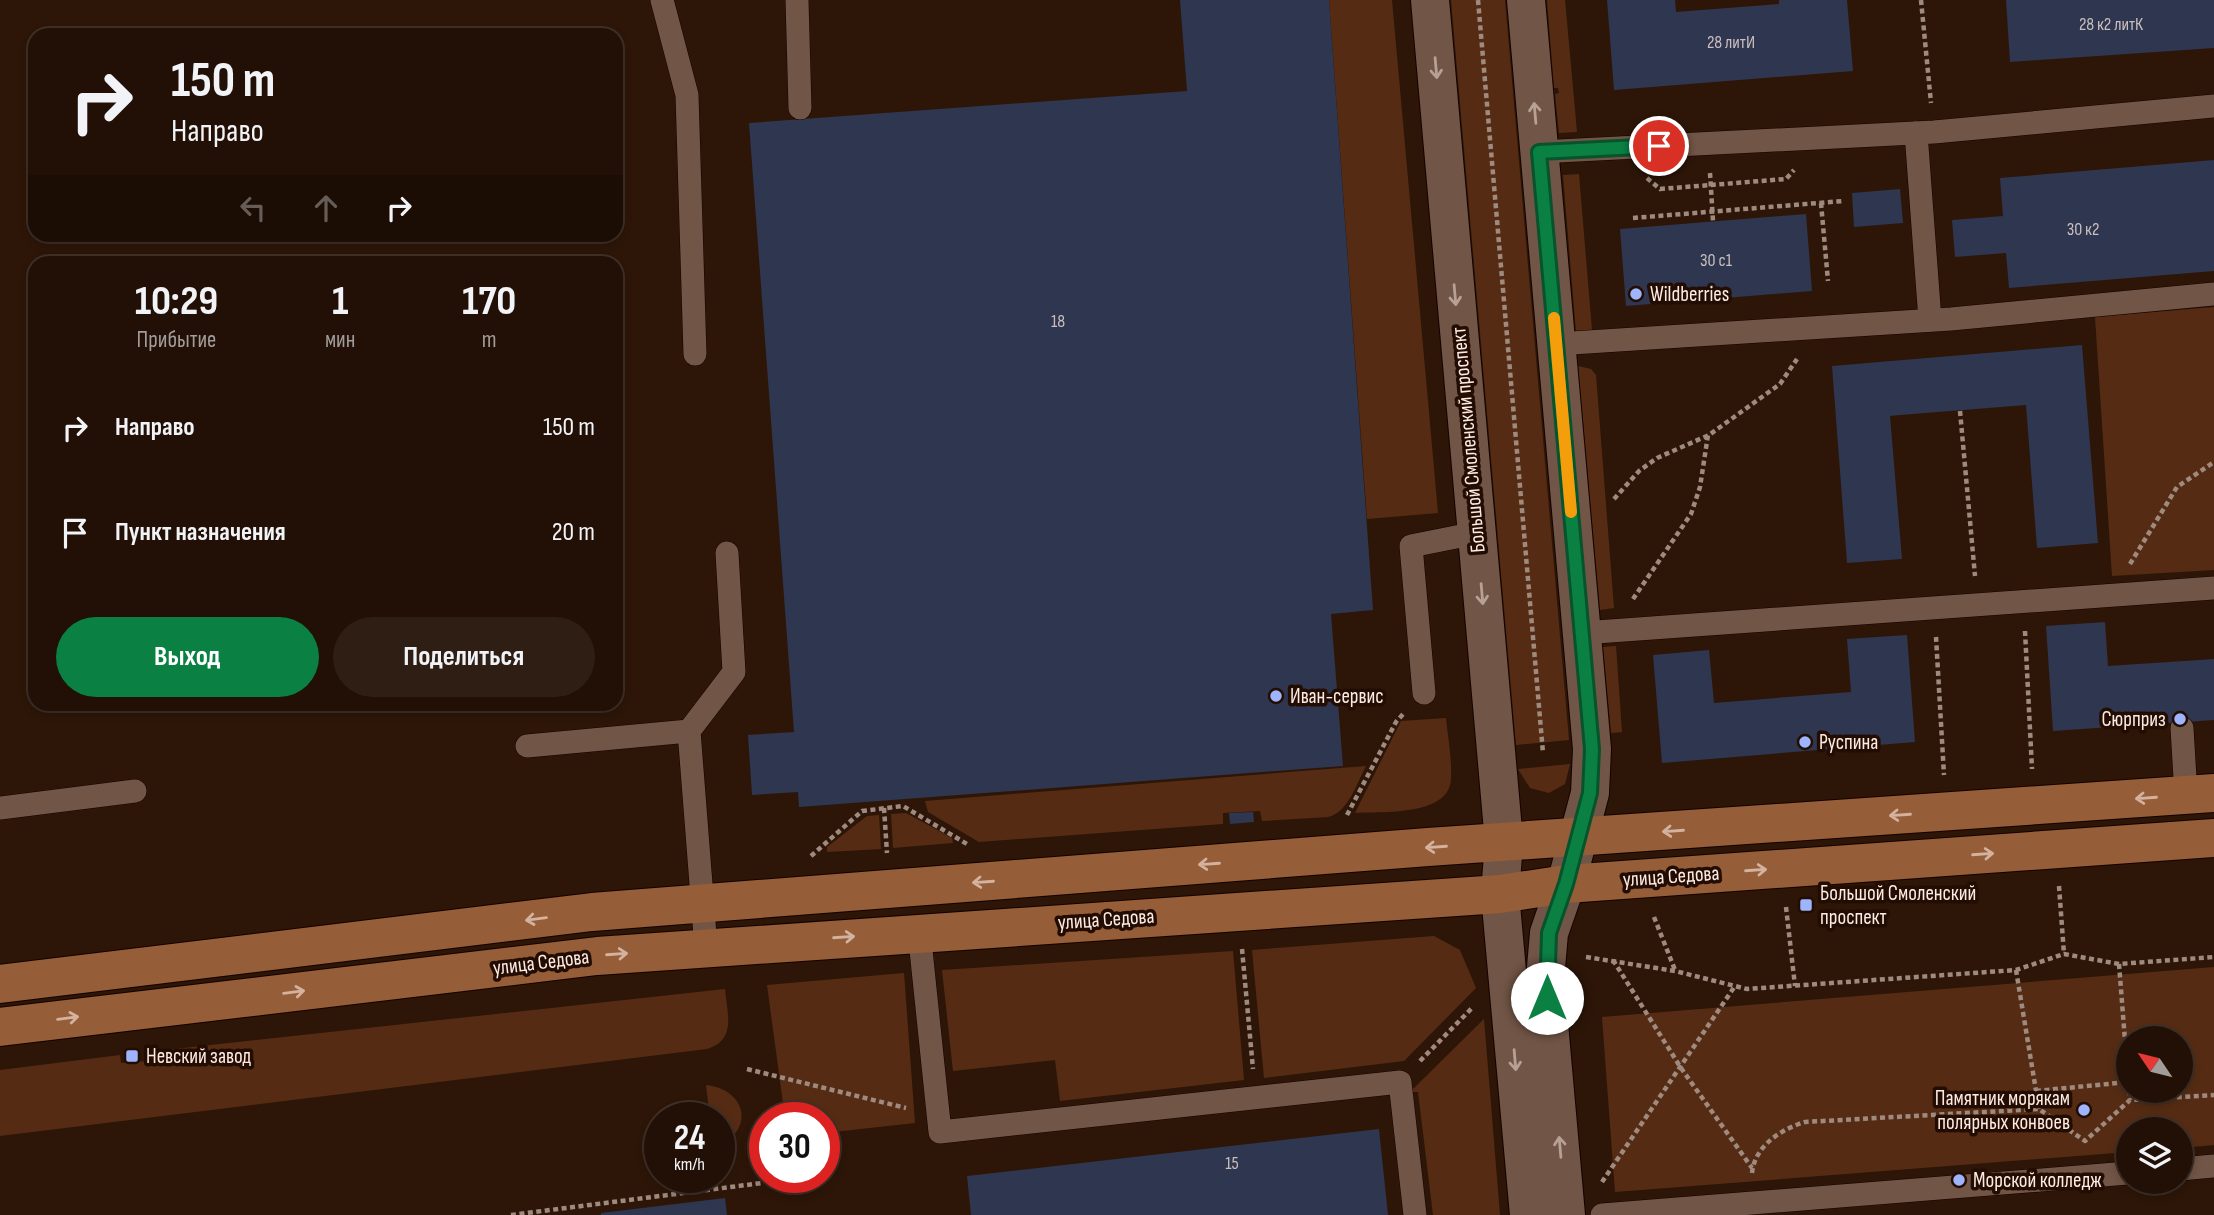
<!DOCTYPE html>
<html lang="ru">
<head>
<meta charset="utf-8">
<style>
	:root { --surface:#221006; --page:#2e1e14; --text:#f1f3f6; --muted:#a29d9b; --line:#3f3028; --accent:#0b8043 }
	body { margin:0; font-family:"Sofia Sans Condensed",sans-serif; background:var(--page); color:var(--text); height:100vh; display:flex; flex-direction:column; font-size:26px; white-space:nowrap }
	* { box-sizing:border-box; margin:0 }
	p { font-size:23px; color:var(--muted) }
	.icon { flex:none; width:38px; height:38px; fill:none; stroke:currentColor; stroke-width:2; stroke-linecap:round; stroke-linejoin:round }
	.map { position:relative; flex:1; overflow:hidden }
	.details { position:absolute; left:28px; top:256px; width:595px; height:455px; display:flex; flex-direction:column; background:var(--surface); border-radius:21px; box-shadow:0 4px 10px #0003,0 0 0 2px var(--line) }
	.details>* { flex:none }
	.guide { position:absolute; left:28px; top:28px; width:595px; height:214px; border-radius:21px; box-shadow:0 4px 10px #0003,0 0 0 2px var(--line); background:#221006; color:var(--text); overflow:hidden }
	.needle { width:46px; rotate:305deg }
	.fabs { position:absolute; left:2116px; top:1026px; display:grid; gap:14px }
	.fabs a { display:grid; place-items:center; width:77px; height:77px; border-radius:50%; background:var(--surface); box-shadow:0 4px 10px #0003,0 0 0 2px var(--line); font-size:35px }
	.speed { position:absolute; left:644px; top:1102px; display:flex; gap:14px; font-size:35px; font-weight:700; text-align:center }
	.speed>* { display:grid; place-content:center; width:91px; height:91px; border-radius:50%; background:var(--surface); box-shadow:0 4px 10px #0003,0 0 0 2px var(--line); line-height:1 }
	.speed small { font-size:18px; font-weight:400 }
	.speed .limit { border:10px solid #d22; background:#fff; color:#111 }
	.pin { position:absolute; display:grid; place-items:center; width:60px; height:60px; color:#fff; margin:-30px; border:4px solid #fff; border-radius:50%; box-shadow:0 2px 7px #0007 }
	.me { position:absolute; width:77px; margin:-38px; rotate:0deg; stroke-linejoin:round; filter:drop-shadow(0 0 5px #0008) }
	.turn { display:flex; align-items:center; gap:24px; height:147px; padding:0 28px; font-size:32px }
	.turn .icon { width:91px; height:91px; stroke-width:2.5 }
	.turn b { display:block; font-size:49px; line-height:60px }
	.lanes { display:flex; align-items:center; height:66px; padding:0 28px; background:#0003; justify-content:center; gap:35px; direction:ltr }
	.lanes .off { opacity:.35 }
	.eta { display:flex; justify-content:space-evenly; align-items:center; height:119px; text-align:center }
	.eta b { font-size:42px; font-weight:700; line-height:49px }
	.primary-button { display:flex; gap:14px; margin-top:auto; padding:14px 28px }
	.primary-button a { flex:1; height:80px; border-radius:42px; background:var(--accent); color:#fff; font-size:28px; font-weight:700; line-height:80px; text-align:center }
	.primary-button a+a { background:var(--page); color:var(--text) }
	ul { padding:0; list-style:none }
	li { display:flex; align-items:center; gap:21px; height:105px; padding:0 28px }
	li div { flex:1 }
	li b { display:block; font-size:26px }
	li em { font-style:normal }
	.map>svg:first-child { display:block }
	.green { fill:#552c13; fill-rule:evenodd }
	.building { fill:#2f364f }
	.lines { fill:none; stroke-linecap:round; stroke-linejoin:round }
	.service-casing { stroke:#140200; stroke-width:24 }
	.minor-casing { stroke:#140200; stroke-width:40 }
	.tertiary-casing { stroke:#140200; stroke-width:40 }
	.secondary-casing { stroke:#140200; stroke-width:40 }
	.path { stroke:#9e8a7f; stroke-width:4.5; stroke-dasharray:5 3.5; stroke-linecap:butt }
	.service { stroke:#715546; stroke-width:23 }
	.minor { stroke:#715546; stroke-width:38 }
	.tertiary { stroke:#715546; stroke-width:38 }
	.secondary { stroke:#955d38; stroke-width:38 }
	.oneway { stroke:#b7a094 }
	.oneway2 { stroke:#d3b29f }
	.route-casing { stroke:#07532c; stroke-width:18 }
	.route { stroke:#0b8043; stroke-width:12 }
	.slow { stroke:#f59e0b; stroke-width:12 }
	.poi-dot { fill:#9eb4fd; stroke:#230c02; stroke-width:2.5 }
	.labels { text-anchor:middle; stroke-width:7; stroke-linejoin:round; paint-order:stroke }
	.number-label { font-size:18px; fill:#cabebe }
	.poi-label { font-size:21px; fill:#fdebe3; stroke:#230c02; text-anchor:start }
	.street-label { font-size:21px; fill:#fdebe3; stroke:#230c02 }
</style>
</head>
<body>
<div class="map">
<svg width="2214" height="1215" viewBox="0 0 2214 1215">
	<rect width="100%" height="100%" fill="#2d1608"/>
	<g class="green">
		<path d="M1329 0H1392L1438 513 1367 519Z"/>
		<path d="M1451 0H1505L1569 740 1516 745Z"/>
		<path d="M1547 0H1565L1577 132 1559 133 1555 94 1559 93 1558 88H1554Z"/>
		<path d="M1579 174 1592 330 1576 332 1563 175Z"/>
		<path d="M2214 307V570L2112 576 2095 317Z"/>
		<path d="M1578 366 1591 369 1596 375 1614 608 1600 610Z"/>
		<path d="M1616 646 1622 732 1611 733 1603 647Z"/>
		<path d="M1446 718C1448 738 1452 759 1451 779 1449 817 1381 811 1355 813L1401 721Z"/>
		<path d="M1570 764 1565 784 1549 793 1530 788 1518 769Z"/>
		<path d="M1366 766C1357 783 1348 813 1328 817L1262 821 1260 811 1223 813V824L979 842 928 812 925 801Z"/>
		<path d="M906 813 952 838 953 843 893 848 891 814Z"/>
		<path d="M879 815 881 849 827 852V847L867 816Z"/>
		<path d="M1434 936 1460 950 1476 988 1404 1061 1264 1078 1252 950Z"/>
		<path d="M1233 951 1244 1080 1060 1101 1055 1060 953 1071 942 970Z"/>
		<path d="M2214 967V1145L2181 1148 2180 1129H2128V1152L1615 1192 1602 1017ZM2128 1038H2180V1090H2128Z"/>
		<path d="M904 973 915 1123 824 1133V1118H785L767 985Z"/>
		<path d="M725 989C727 1013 737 1040 707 1049L0 1136V1070L120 1055 121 1063 147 1061V1052Z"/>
		<path d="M1484 1019 1500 1215H1433L1418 1092H1410Z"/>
		<path d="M706 1085C745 1089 756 1128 719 1146V1118H710Z"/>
	</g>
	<g class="building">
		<path d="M1180 0H1329L1373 610 1331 614 1343 766 799 807 798 792 752 795 748 735 794 732 749 123 1187 91Z"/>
		<path d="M1607 0H1675L1676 12 1779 4V0H1847L1853 71 1614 90Z"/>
		<path d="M2006 0H2214V48L2010 62Z"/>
		<path d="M2214 160V271L2009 288 2006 253 1955 257 1952 220 2003 216 2000 178Z"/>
		<path d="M1900 189 1903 223 1854 227 1852 193Z"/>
		<path d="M1806 214 1812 291 1626 306 1620 229Z"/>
		<path d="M2082 345 2098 543 2037 548 2026 405 1900 415 1890 416 1902 559 1847 563 1832 366Z"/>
		<path d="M2105 622 2108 666 2214 659V720L2053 731 2046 626Z"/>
		<path d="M1907 635 1915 742 1662 763 1653 655 1709 650 1714 703 1851 692 1847 639Z"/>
		<path d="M1253 812 1254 822 1230 824 1229 813Z"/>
		<path d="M1379 1129 1388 1215H971L967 1176Z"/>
		<path d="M725 1198 727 1215H601V1213Z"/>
	</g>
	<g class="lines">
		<defs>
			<g id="service">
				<path d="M662 0 687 95 695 354"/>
				<path d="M797 0 800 108"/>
				<path d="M1916 133 1930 320"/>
				<path d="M1539 152 1934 132 2214 106"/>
				<path d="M1556 344 1951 319 2214 294"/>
				<path d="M1582 633 2214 588"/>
				<path d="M1424 693 1411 546 1476 533"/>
				<path d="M2182 728 2186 795"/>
				<path d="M527 746 689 731"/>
				<path d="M0 808 135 791"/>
				<path d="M919 931 940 1132 1400 1082 1415 1215"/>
				<path d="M706 948 689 731 734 672 727 553"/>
				<path d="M2180 1169 2214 1166"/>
				<path d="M1602 1215 2128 1173"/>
			</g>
			<g id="minor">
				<path d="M1500 894 1529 1215"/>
				<path d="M1566 1215 1545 979 1549 933 1566 884"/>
			</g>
			<g id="tertiary">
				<path d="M1430 0 1504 842 1500 894"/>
				<path d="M1526 0 1592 749 1590 793 1566 884"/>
			</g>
			<g id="secondary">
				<path d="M0 984 592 912 1428 847 2214 793"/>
				<path d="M0 1027 597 956 1500 894 1566 884 2214 838"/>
			</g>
		</defs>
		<use href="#service" class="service-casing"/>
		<use href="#minor" class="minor-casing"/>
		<use href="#tertiary" class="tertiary-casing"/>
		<use href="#secondary" class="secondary-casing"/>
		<g class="path">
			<path d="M1478 0 1543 753"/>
			<path d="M1921 0 1931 103"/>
			<path d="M1710 173 1713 221"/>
			<path d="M1647 178 1660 189 1786 179 1794 170"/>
			<path d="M1821 203 1828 281"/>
			<path d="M1633 218 1843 201"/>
			<path d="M1960 411 1975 576"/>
			<path d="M1614 499 1639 471 1657 458 1709 435 1780 384 1797 359"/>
			<path d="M2130 564 2177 487 2214 462"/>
			<path d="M1633 599 1691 514 1700 487 1708 435"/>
			<path d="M2025 631 2032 769"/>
			<path d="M1936 637 1944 775"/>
			<path d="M884 808 887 853"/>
			<path d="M1347 815 1396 722 1404 713"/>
			<path d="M811 856 862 811 903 806 967 844"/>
			<path d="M2059 886 2064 954"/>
			<path d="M1786 907 1795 986"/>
			<path d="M1654 917 1675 970"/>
			<path d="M1242 949 1253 1069"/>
			<path d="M1586 957 1675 971 1747 989 2016 970 2064 954 2119 964 2214 957"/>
			<path d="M1613 960 1681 1068 1752 1168"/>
			<path d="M2119 964 2128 1079"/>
			<path d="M2016 970 2039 1109"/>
			<path d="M1420 1061 1473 1007"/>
			<path d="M747 1069 906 1108"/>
			<path d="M2129 1090 2130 1100"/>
			<path d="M2036 1091 2128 1082"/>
			<path d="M1752 1173C1755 1145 1782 1129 1805 1122L2039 1109 2085 1141 2130 1100 2214 1095"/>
			<path d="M1602 1182 1735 986"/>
			<path d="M511 1215 762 1183"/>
		</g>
		<use href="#service" class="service"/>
		<use href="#minor" class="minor"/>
		<use href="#tertiary" class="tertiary"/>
		<use href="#secondary" class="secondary"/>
	</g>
	<defs><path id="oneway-shaft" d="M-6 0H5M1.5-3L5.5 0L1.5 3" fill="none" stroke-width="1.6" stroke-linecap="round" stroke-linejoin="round" transform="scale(1.75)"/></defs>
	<g class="oneway">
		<use href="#oneway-shaft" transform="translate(1436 68) rotate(85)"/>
		<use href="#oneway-shaft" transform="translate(1535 113) rotate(-95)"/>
		<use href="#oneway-shaft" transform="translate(1455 295) rotate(85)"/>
		<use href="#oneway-shaft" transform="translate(1482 594) rotate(85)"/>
		<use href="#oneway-shaft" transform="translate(1515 1060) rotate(85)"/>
		<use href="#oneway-shaft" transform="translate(1560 1147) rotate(-95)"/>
	</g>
	<g class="oneway2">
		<use href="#oneway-shaft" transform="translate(2146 798) rotate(176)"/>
		<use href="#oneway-shaft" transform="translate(1900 815) rotate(176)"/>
		<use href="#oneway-shaft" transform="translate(1673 831) rotate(176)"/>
		<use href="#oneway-shaft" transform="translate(1436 847) rotate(176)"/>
		<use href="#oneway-shaft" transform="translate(1983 854) rotate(-4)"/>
		<use href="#oneway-shaft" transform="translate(1209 864) rotate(176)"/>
		<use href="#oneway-shaft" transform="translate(1756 870) rotate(-4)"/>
		<use href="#oneway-shaft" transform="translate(983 882) rotate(176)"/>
		<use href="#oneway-shaft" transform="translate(536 919) rotate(173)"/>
		<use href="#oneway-shaft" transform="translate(844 937) rotate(-4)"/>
		<use href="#oneway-shaft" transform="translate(617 954) rotate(-4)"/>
		<use href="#oneway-shaft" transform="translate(294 992) rotate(-7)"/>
		<use href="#oneway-shaft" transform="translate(68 1018) rotate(-7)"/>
	</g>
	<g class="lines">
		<defs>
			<path id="route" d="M1547 998 1549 933 1566 884 1590 793 1592 749 1539 152 1659 146"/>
		</defs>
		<use href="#route" class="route-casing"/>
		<use href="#route" class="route"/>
		<path class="slow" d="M1554 318 1571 512"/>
	</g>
	<g class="poi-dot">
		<circle cx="1636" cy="294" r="7"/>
		<circle cx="1276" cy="696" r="7"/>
		<circle cx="2180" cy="719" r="7"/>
		<circle cx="1805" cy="742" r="7"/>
		<rect x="1799" y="898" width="14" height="14" rx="3.5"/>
		<rect x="125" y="1049" width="14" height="14" rx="3.5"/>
		<circle cx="2084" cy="1110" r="7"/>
		<circle cx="1959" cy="1180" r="7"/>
	</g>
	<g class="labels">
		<g class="number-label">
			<text x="2111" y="30">28 к2 литК</text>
			<text x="1731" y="48">28 литИ</text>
			<text x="2083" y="235">30 к2</text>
			<text x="1716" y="266">30 с1</text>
			<text x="1058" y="327">18</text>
			<text x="1232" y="1169">15</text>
		</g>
		<g class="poi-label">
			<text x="1650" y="301">Wildberries</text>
			<text x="1290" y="703">Иван-сервис</text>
			<text x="2166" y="726" text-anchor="end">Сюрприз</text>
			<text x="1819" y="749">Руспина</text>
			<text x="1820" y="900">Большой Смоленский<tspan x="1820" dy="24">проспект</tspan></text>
			<text x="146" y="1063">Невский завод</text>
			<text x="2070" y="1105" text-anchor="end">Памятник морякам<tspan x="2070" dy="24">полярных конвоев</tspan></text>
			<text x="1973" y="1187">Морской колледж</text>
		</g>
		<g class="street-label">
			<text transform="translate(1468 440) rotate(-95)" y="7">Большой Смоленский проспект</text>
			<text transform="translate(1671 876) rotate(-4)" y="7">улица Седова</text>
			<text transform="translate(1106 919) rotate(-4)" y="7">улица Седова</text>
			<text transform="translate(541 962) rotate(-7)" y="7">улица Седова</text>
		</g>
	</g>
</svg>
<div class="fabs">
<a><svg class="needle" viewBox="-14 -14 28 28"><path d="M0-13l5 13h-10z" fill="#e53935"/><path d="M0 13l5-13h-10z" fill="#a29d9b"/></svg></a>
<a><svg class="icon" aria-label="layers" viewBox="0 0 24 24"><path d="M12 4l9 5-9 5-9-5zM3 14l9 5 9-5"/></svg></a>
</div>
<div class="speed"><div>24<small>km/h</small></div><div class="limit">30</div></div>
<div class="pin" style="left:1659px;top:146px;background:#d93025"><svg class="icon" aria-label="arrive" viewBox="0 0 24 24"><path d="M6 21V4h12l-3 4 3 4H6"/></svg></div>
<svg class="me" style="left:1547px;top:998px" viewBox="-20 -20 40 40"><circle r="19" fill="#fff"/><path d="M0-13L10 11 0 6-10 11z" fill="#0b8043"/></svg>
<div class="guide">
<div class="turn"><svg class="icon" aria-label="right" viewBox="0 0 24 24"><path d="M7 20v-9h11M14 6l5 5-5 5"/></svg><div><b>150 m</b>Направо</div></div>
<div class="lanes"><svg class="icon off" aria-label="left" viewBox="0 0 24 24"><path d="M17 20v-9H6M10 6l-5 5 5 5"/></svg><svg class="icon off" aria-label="ahead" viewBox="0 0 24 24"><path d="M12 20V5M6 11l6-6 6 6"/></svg><svg class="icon" aria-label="right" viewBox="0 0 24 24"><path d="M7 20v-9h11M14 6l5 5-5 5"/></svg></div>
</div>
<section class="details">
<div class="eta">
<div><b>10:29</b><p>Прибытие</p></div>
<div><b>1</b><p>мин</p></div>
<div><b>170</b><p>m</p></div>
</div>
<ul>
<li><svg class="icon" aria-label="right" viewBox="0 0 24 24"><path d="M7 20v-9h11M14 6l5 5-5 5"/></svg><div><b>Направо</b></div><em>150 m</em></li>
<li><svg class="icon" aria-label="arrive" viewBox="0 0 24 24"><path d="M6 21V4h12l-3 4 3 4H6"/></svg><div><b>Пункт назначения</b></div><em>20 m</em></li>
</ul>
<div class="primary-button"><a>Выход</a><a>Поделиться</a></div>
</section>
</div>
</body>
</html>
